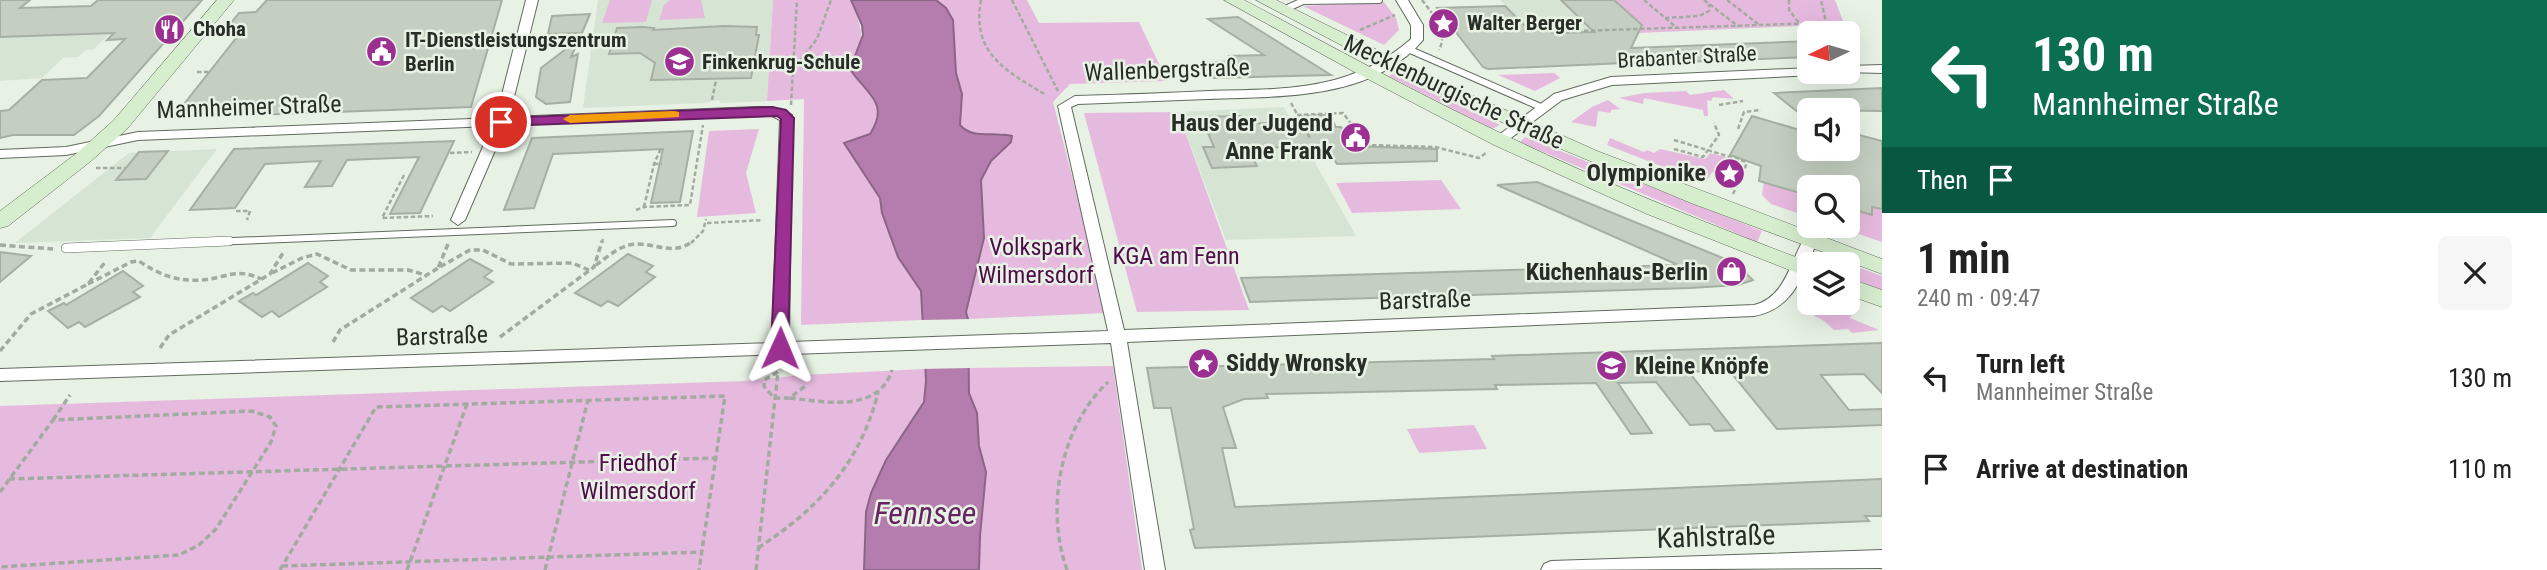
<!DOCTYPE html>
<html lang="en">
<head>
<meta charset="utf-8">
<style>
	:root { --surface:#fff; --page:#f6f6f6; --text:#222; --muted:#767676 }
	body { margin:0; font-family:"Roboto Condensed",sans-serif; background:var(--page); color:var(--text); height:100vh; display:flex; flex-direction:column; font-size:26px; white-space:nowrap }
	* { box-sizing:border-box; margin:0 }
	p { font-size:23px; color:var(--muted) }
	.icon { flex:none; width:38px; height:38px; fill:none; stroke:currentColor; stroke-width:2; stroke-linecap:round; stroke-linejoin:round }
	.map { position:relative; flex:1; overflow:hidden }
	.sheet { display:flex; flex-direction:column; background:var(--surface); width:665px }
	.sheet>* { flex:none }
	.hud { background:#0b6e4f; color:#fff; overflow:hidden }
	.needle { width:46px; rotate:265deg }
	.tools { position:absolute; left:1797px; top:21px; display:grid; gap:14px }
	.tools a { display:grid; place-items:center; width:63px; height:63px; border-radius:10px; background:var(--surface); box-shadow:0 7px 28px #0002; font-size:35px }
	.pin { position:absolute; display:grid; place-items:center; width:60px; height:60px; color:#fff; margin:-30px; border:4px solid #fff; border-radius:50%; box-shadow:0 2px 7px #0007 }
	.me { position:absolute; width:77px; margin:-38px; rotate:1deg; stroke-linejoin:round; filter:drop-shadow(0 0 5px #0008) }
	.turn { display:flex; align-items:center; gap:24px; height:147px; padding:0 35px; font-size:32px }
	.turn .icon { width:91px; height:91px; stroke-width:2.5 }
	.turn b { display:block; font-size:49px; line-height:60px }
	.then { display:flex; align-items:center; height:66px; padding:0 35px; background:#0003; gap:14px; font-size:26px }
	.round { display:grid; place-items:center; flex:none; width:74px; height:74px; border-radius:10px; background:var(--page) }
	.headline { display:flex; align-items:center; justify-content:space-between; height:119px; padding:0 35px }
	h1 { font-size:42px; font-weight:700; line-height:52px }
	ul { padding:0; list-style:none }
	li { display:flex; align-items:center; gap:21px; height:91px; padding:0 35px }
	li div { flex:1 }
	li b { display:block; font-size:26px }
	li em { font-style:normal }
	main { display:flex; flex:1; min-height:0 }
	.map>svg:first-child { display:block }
	.built { fill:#d6e5d3 }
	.green { fill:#e6badf }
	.water { fill:#b57dae; stroke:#8b6586; stroke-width:2 }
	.pier { fill:#e7f1e4 }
	.building { fill:#c4cec1; stroke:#a6afa3; stroke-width:2 }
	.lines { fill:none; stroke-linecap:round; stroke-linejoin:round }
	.lane-far1-casing { stroke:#626b5f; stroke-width:8 }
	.lane-casing { stroke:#626b5f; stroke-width:10 }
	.street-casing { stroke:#626b5f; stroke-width:2 }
	.secondary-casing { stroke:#626b5f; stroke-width:1 }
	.path-far1 { stroke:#a3aba1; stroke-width:2.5; stroke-dasharray:4.5 2.5; stroke-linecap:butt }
	.path { stroke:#a3aba1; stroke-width:3.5; stroke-dasharray:6 3.5; stroke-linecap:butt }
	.lane-far1 { stroke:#fff; stroke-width:6 }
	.lane { stroke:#fff; stroke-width:9 }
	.street { fill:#fff; fill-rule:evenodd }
	.secondary { fill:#d6edce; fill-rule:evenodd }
	.route { fill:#9b3092; stroke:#651f5f; stroke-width:2 }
	.slow { fill:#f59e0b }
	.labels { text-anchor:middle; stroke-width:5; stroke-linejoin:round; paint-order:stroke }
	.far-poi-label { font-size:21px; font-weight:bold; fill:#292d28; stroke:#e7f1e4; text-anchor:start }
	.far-street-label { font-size:21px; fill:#292d28; stroke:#e7f1e4 }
	.street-label { font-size:24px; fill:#292d28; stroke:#e7f1e4 }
	.poi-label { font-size:24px; font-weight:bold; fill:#292d28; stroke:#e7f1e4; text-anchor:end }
	.park-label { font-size:24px; fill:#510b4c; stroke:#e7f1e4 }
	.near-street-label { font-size:28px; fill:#292d28; stroke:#e7f1e4 }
	.near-water-label { font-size:32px; font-style:italic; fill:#672361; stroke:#e7f1e4 }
</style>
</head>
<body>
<main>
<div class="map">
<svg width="1882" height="570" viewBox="0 0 1882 570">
	<rect width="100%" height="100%" fill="#e7f1e4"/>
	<g class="built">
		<path d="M598 0H773L767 101 721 103 718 100 703 103 583 108Z"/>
		<path d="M1500 0H1835L1844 24 1536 37Z"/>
		<path d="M110 33 94 49 86 50 78 57 63 58 42 78 0 81V37Z"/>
		<path d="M1284 107 1356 236 1226 240 1178 112Z"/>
		<path d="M217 149 150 238 15 243 129 153Z"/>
	</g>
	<g class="green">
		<path d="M610 0H652L646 22 602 23Z"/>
		<path d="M670 0H701L705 18 659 20 664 5Z"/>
		<path d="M773 0H851C862 29 867 36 849 65 858 93 893 97 870 134L844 143 880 198 882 213 898 257 921 291 923 320 801 325 804 99 767 101Z"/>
		<path d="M936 0H1027L1039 23 1139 22 1167 81 1070 84 1053 102 1107 313 968 319C961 297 978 268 983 246 987 224 976 202 981 181 985 166 995 156 1006 146L1003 133 974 134 960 125 962 94 956 73 953 20 946 8Z"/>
		<path d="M1614 0H1835L1844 24 1638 33Z"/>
		<path d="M1384 2 1396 18 1399 30 1384 45 1303 6Z"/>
		<path d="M1554 73 1560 78 1535 91 1498 75Z"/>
		<path d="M1392 74H1395L1500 125 1492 129 1389 76Z"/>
		<path d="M1724 90 1734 99 1713 97 1711 101 1707 100 1708 116H1704L1703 110 1644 98 1643 104 1619 98 1644 93 1686 91 1690 95Z"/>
		<path d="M1608 100 1620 109 1611 110V113L1598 111 1596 127 1571 122 1592 107Z"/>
		<path d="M1178 112 1249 310 1137 312 1084 113Z"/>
		<path d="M759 129 746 173 756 213 697 217 709 131Z"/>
		<path d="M1525 137 1762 231 1757 242 1520 142Z"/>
		<path d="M1610 138 1644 152 1647 150 1654 153 1660 149 1705 159 1710 153 1726 157 1722 165 1727 167 1723 176 1712 172 1706 182H1702L1607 145Z"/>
		<path d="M1441 180 1461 209 1352 213 1336 183Z"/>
		<path d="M1764 182 1809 196V217L1771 204 1762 195Z"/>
		<path d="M1872 207 1882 209V242L1835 226H1848V208L1872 215Z"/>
		<path d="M1833 258 1882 276V290L1848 277V264H1831Z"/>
		<path d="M1821 303H1836L1853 310 1850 318 1879 330 1852 333 1848 329 1834 330 1824 321 1811 314Z"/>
		<path d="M1113 366 1142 570H979L980 536 986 472 979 446 977 413 969 393 968 368Z"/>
		<path d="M924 369 926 381 924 401 886 460 871 493 866 512 864 570H0V406L744 381 802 375Z"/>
		<path d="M1474 425 1487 449 1419 453 1407 429Z"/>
	</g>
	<path class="water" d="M851 0H936L946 8 953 20 956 73 962 94 960 125C973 140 994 131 1012 136L1011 142 991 161 981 180 984 238 966 312 968 319 969 393 977 413 979 446 986 472 980 536 979 570H864L866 512 871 493 886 460 924 402 926 381 921 291 898 257 882 213 880 198 844 143 870 134C891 102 865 93 850 69L863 35 862 25Z"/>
	<path class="pier" d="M972 319 971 368 920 369V320Z"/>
	<g class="building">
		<path d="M0 0H30L20 8 91 6 98 0H202L99 116 74 135H13L0 138V111L9 110 42 80 87 78 125 39 107 40 114 33 0 37Z"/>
		<path d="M267 0H502L471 107 173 118 244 28H227L239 13 256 12Z"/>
		<path d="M1561 0H1614L1642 25 1631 48 1810 41V57L1630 64 1626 59 1624 63 1488 69 1483 67 1437 8 1505 6 1527 28 1548 30 1552 33 1594 32Z"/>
		<path d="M590 14 582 33 548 34 552 16Z"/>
		<path d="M1238 17 1267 35 1331 75 1213 78 1205 63 1232 61 1229 56 1264 55 1208 19Z"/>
		<path d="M724 26 757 27 756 35H759L751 78 651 80 655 63 640 53 609 54 617 28 643 27 654 28 653 30Z"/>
		<path d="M579 39 571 57 578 54 570 102 546 104 536 97 541 68Z"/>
		<path d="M1882 88V111L1810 110V122L1774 93Z"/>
		<path d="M1329 115 1336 127H1341L1353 146 1437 149V161L1337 164 1326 145 1248 149 1257 166 1212 168 1203 147H1214L1201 117 1241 116 1245 124 1304 121 1301 116Z"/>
		<path d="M1752 116 1810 133V149H1848V132L1882 141V209L1872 207V215L1848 208V187H1810V196L1759 181 1761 166 1730 155Z"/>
		<path d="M693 131 680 202 651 203 663 149 553 154 534 208 504 210 532 138Z"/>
		<path d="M454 141 420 213 390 214 419 157 347 160 332 186 305 187 321 161 265 164 235 208 190 210 234 149Z"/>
		<path d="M168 151 146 179 116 180 139 152Z"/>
		<path d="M1537 182 1735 263 1753 280 1738 285 1690 288 1250 302 1241 278 1678 265 1497 185Z"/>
		<path d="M0 252 31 256 0 282Z"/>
		<path d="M628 254 653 266 646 272 655 277 618 306 608 301 601 306 575 293Z"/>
		<path d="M470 259 492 271 484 277 493 282 450 311 442 306 433 312 411 298Z"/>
		<path d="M308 263 328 276 320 282 327 287 279 317 272 311 262 317 239 301 253 293 256 295Z"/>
		<path d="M123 271 143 286 133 292 140 297 85 327 79 322 68 328 48 311 64 303 66 305Z"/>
		<path d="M1882 343V393L1864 374 1821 375 1849 410 1882 409V425L1777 429 1729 370 1689 372 1734 430 1715 431 1710 424 1690 425 1656 382 1618 383 1652 433 1631 434 1596 383 1495 385 1497 389 1266 394 1268 398 1244 399 1223 407 1236 448H1222L1235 507 1882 479V516H1865L1869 521 1195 548 1190 530 1194 529 1171 408H1154L1147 368 1494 359 1492 356Z"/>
	</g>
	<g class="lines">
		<defs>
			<g id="lane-far1">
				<path d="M1283 10 1303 1 1379 0"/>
				<path d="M1408 49 1543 108"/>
				<path d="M186 243 673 223"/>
			</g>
			<path id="lane" d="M66 248 229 241"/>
			<g id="street">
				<path d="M526 0H538L509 117 756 107H772L792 115 789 342 1108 331 1058 106 1075 96C1120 95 1164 93 1209 91 1284 89 1351 92 1411 39V25L1396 0H1408L1423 25V40C1371 101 1279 96 1207 99 1164 101 1121 102 1078 104L1071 107 1124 330 1754 305C1786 297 1790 261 1805 237L1810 235 1818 240C1802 274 1796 308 1754 316L1127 342 1165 570H1145L1111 343 0 381V369L772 343 780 120 770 115 506 125 465 220 458 225 451 220 492 126 138 140 66 155 0 158V150L66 147 138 132 496 118Z"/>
				<path d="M1882 65V73L1843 72H1848V66Z"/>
				<path d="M1810 68V72H1816L1814 75 1612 85 1562 100 1504 143H1494L1492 140 1554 94 1611 77Z"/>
				<path d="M1882 550V568L1541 570 1544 564 1551 561Z"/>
			</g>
			<g id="secondary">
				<path d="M217 0H234L127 129 91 161 8 226 0 228V211L77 153 113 121Z"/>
				<path d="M1224 0H1244C1332 46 1419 95 1509 137 1609 185 1711 225 1814 264H1810V278L1647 214 1494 145 1360 75Z"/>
				<path d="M1256 0H1276L1432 77 1597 151 1882 259V274L1691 203 1542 141 1379 65Z"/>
				<path d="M1848 278 1882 290V307L1848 295Z"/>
			</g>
		</defs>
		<use href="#lane-far1" class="lane-far1-casing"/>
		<use href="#lane" class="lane-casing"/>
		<use href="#street" class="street-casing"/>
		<use href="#secondary" class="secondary-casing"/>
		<g class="path-far1">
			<path d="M981 0C971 53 1006 71 1046 95"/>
			<path d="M1012 0 1058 91"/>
			<path d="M1422 0C1434 16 1449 30 1439 50"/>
			<path d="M1644 0 1677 28"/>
			<path d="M1704 0 1738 26"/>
			<path d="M1727 0 1758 24"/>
			<path d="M1789 0V10L1800 24"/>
			<path d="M1665 18 1699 16 1709 11V4"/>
			<path d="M1360 30 1395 15"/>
			<path d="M1577 31 1820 23 1826 22 1821 0"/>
			<path d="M792 71 817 39 831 0"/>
			<path d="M197 72H210"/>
			<path d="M712 100 716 80"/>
			<path d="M1291 103 1310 138"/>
			<path d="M791 105 797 0"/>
			<path d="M1719 105 1743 101"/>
			<path d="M1297 115 1343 113 1367 145 1435 147 1479 158 1486 153"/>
			<path d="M1738 129 1744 112 1761 110"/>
			<path d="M1674 140 1747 162"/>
			<path d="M1674 149 1703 157 1719 135 1714 123"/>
			<path d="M450 153 472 152"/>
			<path d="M654 164H662"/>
			<path d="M96 168H125"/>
			<path d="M404 175 382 218 433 216"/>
			<path d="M1733 194 1747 163"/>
			<path d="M644 207 654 164 661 148"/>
			<path d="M636 210 644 207 690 205 703 125"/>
			<path d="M236 211H250L247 220"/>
			<path d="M707 223 763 220"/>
			<path d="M1837 229 1857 236"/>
			<path d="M602 243 603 239"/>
			<path d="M691 243 703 231 706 219"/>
		</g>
		<g class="path">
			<path d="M448 244 438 268 470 250H483L511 264 572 263 589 270"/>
			<path d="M0 245 53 249"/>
			<path d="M596 265C606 258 617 248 629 245 652 240 672 258 693 241"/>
			<path d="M272 273 302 258 317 254 351 270H408L426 275"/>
			<path d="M88 284 131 262 139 261C158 274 177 282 202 280 227 278 236 267 261 279"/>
			<path d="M500 337 594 267 602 241"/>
			<path d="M333 342 340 330 438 268"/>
			<path d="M160 348 169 335 270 274 283 253"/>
			<path d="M0 351 31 314 88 284 106 261"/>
			<path d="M778 372 764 380V386L774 398H790L805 386"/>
			<path d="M790 398C825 402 879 413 892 370"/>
			<path d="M53 420 70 395"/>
			<path d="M9 479 716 458"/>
			<path d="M0 492 53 420 252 411 270 417 276 426 271 442 216 529 199 545 179 555 0 567"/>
			<path d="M758 548C819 508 859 465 878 393"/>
			<path d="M282 566 702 552"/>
			<path d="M280 570 376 407 725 396 699 570"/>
			<path d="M407 570 467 404"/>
			<path d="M545 570 588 400"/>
			<path d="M756 570 778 372"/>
			<path d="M1067 570C1045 509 1060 427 1108 382"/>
		</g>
		<use href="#lane-far1" class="lane-far1"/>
		<use href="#lane" class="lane"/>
		<use href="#street" class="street"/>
		<use href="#secondary" class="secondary"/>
	</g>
	<path class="route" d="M772 107 786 110 794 118 788 348 780 355 771 348 781 119 777 116 501 126 494 122 501 118Z"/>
	<path class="slow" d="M674 111 679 112V117L570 123 563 119 570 115Z"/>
	<defs>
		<symbol id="sight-disc" viewBox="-11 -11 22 22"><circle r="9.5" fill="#9b3092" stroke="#e7f1e4"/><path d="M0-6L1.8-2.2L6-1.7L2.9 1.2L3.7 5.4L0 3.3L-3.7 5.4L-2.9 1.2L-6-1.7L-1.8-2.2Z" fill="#fff"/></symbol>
		<symbol id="restaurant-disc" viewBox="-11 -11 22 22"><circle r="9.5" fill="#9b3092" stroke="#e7f1e4"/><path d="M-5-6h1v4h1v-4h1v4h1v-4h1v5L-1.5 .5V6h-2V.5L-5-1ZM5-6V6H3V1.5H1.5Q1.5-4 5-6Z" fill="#fff"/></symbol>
		<symbol id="civic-disc" viewBox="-11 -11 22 22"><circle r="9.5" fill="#9b3092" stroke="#e7f1e4"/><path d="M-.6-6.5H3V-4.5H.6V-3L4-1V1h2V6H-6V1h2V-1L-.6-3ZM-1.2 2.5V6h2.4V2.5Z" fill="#fff"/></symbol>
		<symbol id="school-disc" viewBox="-11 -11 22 22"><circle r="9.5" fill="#9b3092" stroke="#e7f1e4"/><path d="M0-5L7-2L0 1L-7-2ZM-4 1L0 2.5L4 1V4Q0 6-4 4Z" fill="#fff"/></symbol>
		<symbol id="shop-disc" viewBox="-11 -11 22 22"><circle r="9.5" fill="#9b3092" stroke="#e7f1e4"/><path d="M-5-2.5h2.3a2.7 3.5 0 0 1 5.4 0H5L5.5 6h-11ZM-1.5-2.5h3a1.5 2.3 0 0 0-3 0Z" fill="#fff"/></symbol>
	</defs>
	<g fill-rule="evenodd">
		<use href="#sight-disc" x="1426" y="6" width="35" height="35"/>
		<use href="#restaurant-disc" x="152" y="12" width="35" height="35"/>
		<use href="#civic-disc" x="364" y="34" width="35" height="35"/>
		<use href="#school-disc" x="662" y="44" width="35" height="35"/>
		<use href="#civic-disc" x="1338" y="120" width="35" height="35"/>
		<use href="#sight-disc" x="1712" y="156" width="35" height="35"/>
		<use href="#shop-disc" x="1714" y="254" width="35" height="35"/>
		<use href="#sight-disc" x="1186" y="346" width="35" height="35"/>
		<use href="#school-disc" x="1594" y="348" width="35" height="35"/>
	</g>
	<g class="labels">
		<g class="far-poi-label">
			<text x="1467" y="30">Walter Berger</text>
			<text x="193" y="36">Choha</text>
			<text x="405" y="47">IT-Dienstleistungszentrum<tspan x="405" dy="24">Berlin</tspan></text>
			<text x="702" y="69">Finkenkrug-Schule</text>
		</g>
		<g class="far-street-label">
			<text transform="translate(1687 57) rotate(-3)" y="7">Brabanter Straße</text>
		</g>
		<g class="street-label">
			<text transform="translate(1167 70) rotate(-2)" y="8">Wallenbergstraße</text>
			<text transform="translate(1454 92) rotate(25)" y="8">Mecklenburgische Straße</text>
			<text transform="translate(249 107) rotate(-2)" y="8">Mannheimer Straße</text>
			<text transform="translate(1425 300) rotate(-2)" y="8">Barstraße</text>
			<text transform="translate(442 336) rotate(-2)" y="8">Barstraße</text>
		</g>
		<g class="poi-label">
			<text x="1333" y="131">Haus der Jugend<tspan x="1333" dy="28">Anne Frank</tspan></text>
			<text x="1706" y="181">Olympionike</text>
			<text x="1708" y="280">Küchenhaus-Berlin</text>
			<text x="1226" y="371" text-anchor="start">Siddy Wronsky</text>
			<text x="1635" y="374" text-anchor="start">Kleine Knöpfe</text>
		</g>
		<g class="park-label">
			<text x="1036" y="255">Volkspark<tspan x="1036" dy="28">Wilmersdorf</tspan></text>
			<text x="1176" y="264">KGA am Fenn</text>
			<text x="638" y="471">Friedhof<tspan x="638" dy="28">Wilmersdorf</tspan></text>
		</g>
		<g class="near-street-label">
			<text transform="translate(1716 536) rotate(-2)" y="10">Kahlstraße</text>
		</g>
		<g class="near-water-label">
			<text x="925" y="524">Fennsee</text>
		</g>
	</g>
</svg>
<div class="tools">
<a><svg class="needle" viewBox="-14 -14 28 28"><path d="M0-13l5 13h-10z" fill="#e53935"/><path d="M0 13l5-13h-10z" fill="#767676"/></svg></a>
<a><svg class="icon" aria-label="sound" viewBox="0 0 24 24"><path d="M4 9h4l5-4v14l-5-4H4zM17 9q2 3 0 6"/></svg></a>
<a><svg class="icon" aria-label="search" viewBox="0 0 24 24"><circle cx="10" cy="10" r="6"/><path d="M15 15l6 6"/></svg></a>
<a><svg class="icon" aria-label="layers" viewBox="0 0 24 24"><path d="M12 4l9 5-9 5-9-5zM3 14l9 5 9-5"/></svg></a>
</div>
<div class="pin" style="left:501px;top:122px;background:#d93025"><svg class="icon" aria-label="arrive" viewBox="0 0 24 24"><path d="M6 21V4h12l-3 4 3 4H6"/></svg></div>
<svg class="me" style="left:780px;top:348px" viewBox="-20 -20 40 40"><path d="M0-17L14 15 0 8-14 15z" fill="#9b3092" stroke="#fff" stroke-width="4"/></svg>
</div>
<section class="sheet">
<div class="hud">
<div class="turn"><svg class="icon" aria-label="left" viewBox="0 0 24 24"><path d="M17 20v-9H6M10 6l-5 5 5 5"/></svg><div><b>130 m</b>Mannheimer Straße</div></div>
<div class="then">Then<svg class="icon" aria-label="arrive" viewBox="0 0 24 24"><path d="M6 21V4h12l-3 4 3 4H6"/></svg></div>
</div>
<div class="headline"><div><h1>1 min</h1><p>240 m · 09:47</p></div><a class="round"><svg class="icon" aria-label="close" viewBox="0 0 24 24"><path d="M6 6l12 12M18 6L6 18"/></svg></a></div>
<ul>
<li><svg class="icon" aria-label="left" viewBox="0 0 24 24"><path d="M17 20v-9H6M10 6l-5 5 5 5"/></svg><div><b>Turn left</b><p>Mannheimer Straße</p></div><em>130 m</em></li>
<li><svg class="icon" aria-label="arrive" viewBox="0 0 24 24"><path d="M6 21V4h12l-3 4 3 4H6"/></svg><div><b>Arrive at destination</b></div><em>110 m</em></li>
</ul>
</section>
</main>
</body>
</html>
